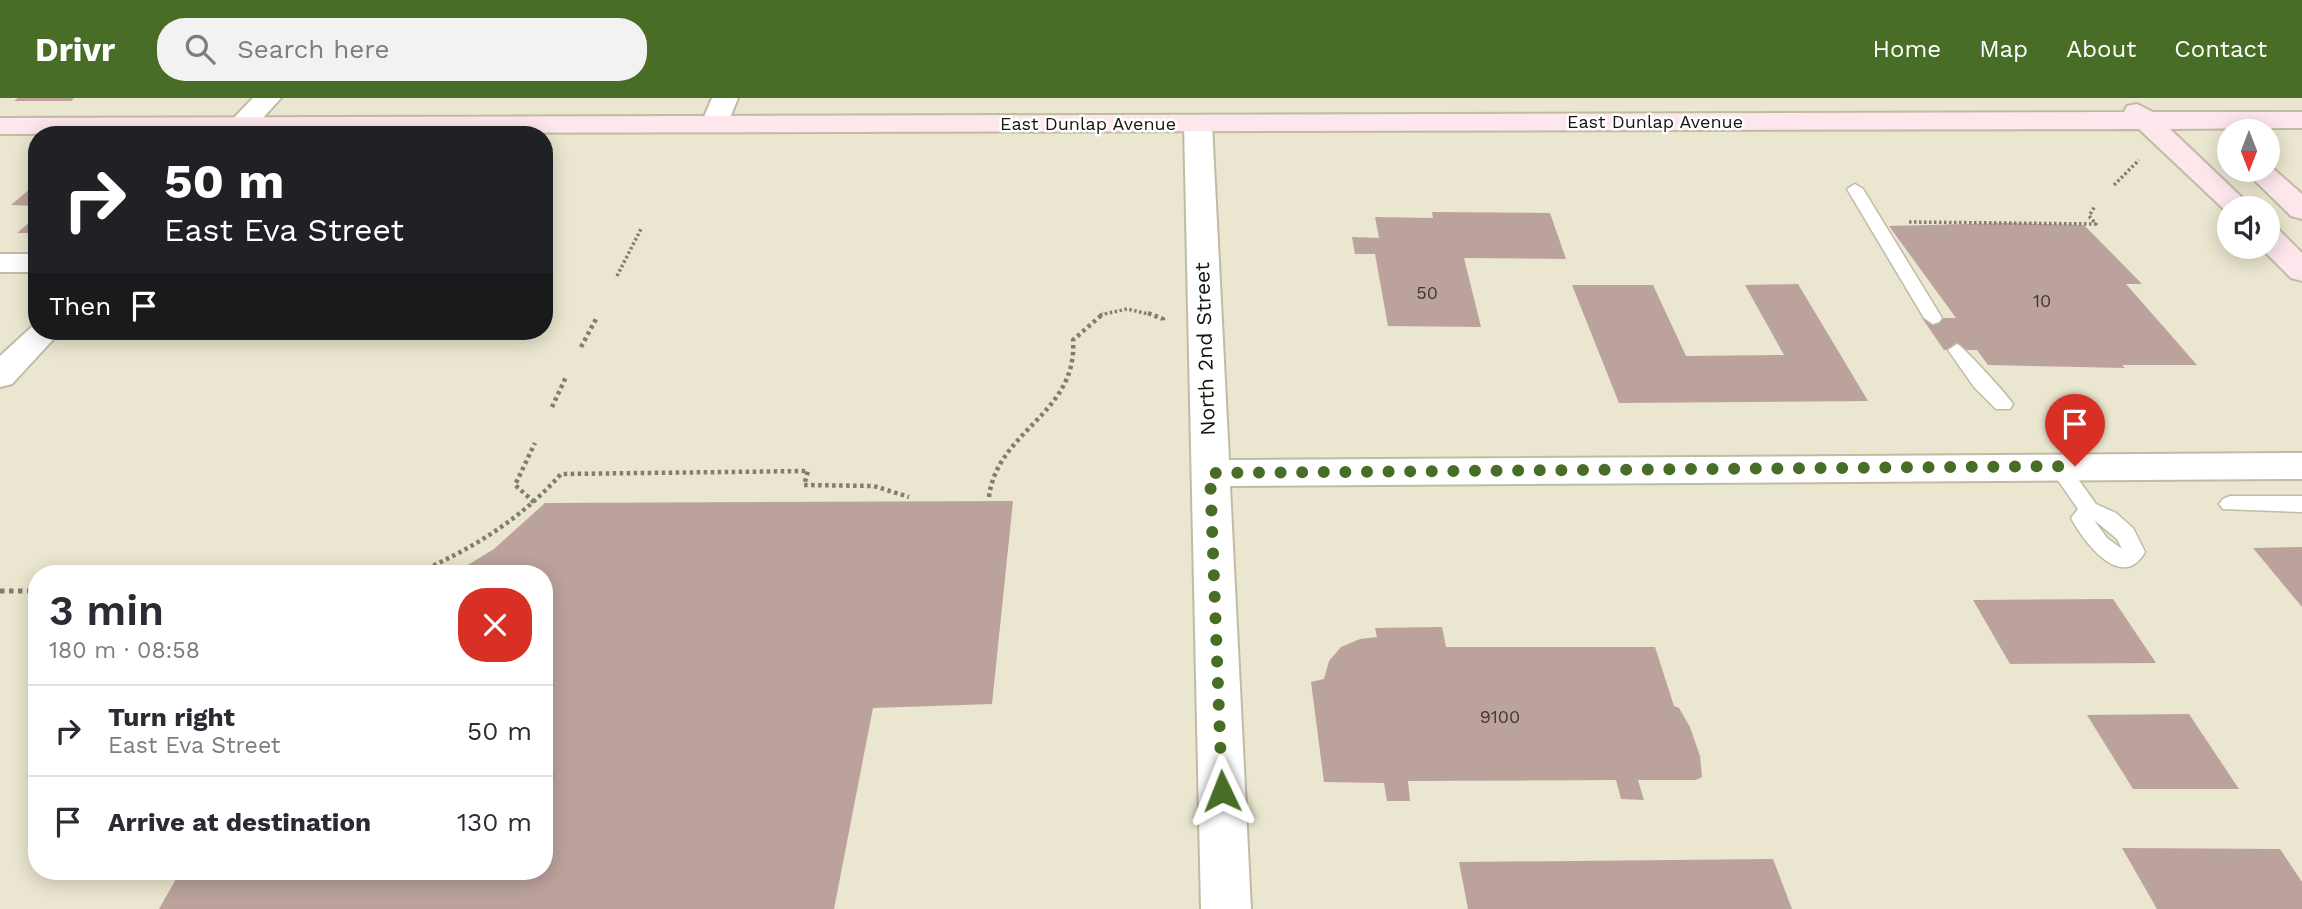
<!DOCTYPE html>
<html lang="en">
<head>
<meta charset="utf-8">
<style>
	:root { --surface:#fff; --page:#f2f2f3; --text:#2b2b33; --muted:#7c7c81; --line:#e1e1e2; --accent:#476d26 }
	body { margin:0; font-family:"Work Sans",sans-serif; background:var(--page); color:var(--text); height:100vh; display:flex; flex-direction:column; font-size:26px; white-space:nowrap }
	* { box-sizing:border-box; margin:0 }
	p { font-size:23px; color:var(--muted) }
	.icon { flex:none; width:38px; height:38px; fill:none; stroke:currentColor; stroke-width:2; stroke-linecap:round; stroke-linejoin:round }
	.map { position:relative; flex:1; overflow:hidden }
	.panel { position:absolute; left:28px; top:467px; width:525px; height:315px; display:flex; flex-direction:column; background:var(--surface); border-radius:28px; box-shadow:0 4px 18px #0003 }
	.panel>* { flex:none }
	.guide { position:absolute; left:28px; top:28px; width:525px; height:214px; border-radius:28px; box-shadow:0 4px 18px #0003; background:#202124; color:#fff; overflow:hidden }
	.needle { width:46px; rotate:180deg }
	.controls { position:absolute; left:2217px; top:21px; display:grid; gap:14px }
	.controls a { display:grid; place-items:center; width:63px; height:63px; border-radius:50%; background:var(--surface); box-shadow:0 4px 18px #0003; font-size:35px }
	.pin { position:absolute; display:grid; place-items:center; width:60px; height:60px; color:#fff; margin:-72px -30px; border-radius:50% 50% 50% 0; rotate:-45deg; box-shadow:0 0 7px #0007 }
	.pin .icon { rotate:45deg }
	.me { position:absolute; width:77px; margin:-38px; rotate:358deg; stroke-linejoin:round; filter:drop-shadow(0 0 5px #0008) }
	.turn { display:flex; align-items:center; gap:24px; height:147px; padding:0 21px; font-size:32px }
	.turn .icon { width:91px; height:91px; stroke-width:2.5 }
	.turn b { display:block; font-size:49px; line-height:60px }
	.then { display:flex; align-items:center; height:66px; padding:0 21px; background:#0003; gap:14px; font-size:26px }
	.round { display:grid; place-items:center; flex:none; width:74px; height:74px; border-radius:28px; background:var(--page) }
	.summary { display:flex; align-items:center; justify-content:space-between; height:119px; padding:0 21px }
	h1 { font-size:42px; font-weight:600; line-height:52px }
	ul { padding:0; list-style:none }
	li { display:flex; align-items:center; gap:21px; height:91px; padding:0 21px; border-top:2px solid var(--line) }
	li div { flex:1 }
	li b { display:block; font-size:26px }
	li em { font-style:normal }
	header { display:flex; align-items:center; gap:42px; box-sizing:border-box; height:98px; padding:0 35px; background:var(--accent); color:#fff }
	header strong { font-size:33px }
	nav { display:flex; gap:38px; margin-inline-start:auto; font-size:24px }
	.search { width:490px; height:63px; background:var(--page); display:flex; align-items:center; gap:18px; box-sizing:border-box; padding:0 24px; border-radius:28px; color:var(--muted); font-size:26px }
	.map>svg:first-child { display:block }
	.building { fill:#bca29d }
	.lines { fill:none; stroke-linecap:round; stroke-linejoin:round }
	.service-casing { stroke:#c0bba5; stroke-width:3 }
	.minor-casing { stroke:#c0bba5; stroke-width:4 }
	.tertiary-casing { stroke:#c0bba5; stroke-width:4 }
	.secondary-casing { stroke:#c0bba5; stroke-width:4 }
	.path-far2 { stroke:#817e6f; stroke-width:3.5; stroke-dasharray:2.5 2.5; stroke-linecap:butt }
	.path-far1 { stroke:#817e6f; stroke-width:4.5; stroke-dasharray:3.5 3.5; stroke-linecap:butt }
	.path { stroke:#817e6f; stroke-width:5; stroke-dasharray:4.5 4.5; stroke-linecap:butt }
	.service { fill:#fff; fill-rule:evenodd }
	.minor { fill:#fff; fill-rule:evenodd }
	.tertiary { fill:#fff; fill-rule:evenodd }
	.secondary { fill:#fde6ec; fill-rule:evenodd }
	.route { stroke:#476d26; stroke-width:12; stroke-dasharray:0 21.6 }
	.labels { text-anchor:middle; stroke-width:5; stroke-linejoin:round; paint-order:stroke }
	.far-street-label { font-size:18px; fill:#17150d; stroke:#fff }
	.number-label { font-size:18px; fill:#403831 }
	.street-label { font-size:21px; fill:#17150d; stroke:#fff }
</style>
</head>
<body>
<header>
<strong>Drivr</strong>
<div class="search"><svg class="icon" aria-label="search" viewBox="0 0 24 24"><circle cx="10" cy="10" r="6"/><path d="M15 15l6 6"/></svg>Search here</div>
<nav><a>Home</a><a>Map</a><a>About</a><a>Contact</a></nav>
</header>
<div class="map">
<svg width="2302" height="811" viewBox="0 0 2302 811">
	<rect width="100%" height="100%" fill="#eae6cf"/>
	<g class="building">
		<path d="M18 0H74L71 3H14Z"/>
		<path d="M37 85V108L11 107Z"/>
		<path d="M1432 114 1550 115 1566 161 1464 160 1481 229 1388 228 1375 156H1355L1352 139 1379 140 1375 119 1433 120Z"/>
		<path d="M37 118V135H17Z"/>
		<path d="M2008 125 2084 127 2142 186H2126L2197 267H2122L2125 270 1988 267 1977 252H1944L1922 220H1956L1889 128Z"/>
		<path d="M1798 186 1868 303 1619 305 1572 187H1653L1686 258 1784 257 1745 187Z"/>
		<path d="M1013 403 992 606 873 610 834 811H159L180 774H544V476H453L494 451 545 405Z"/>
		<path d="M2302 449V509L2253 450Z"/>
		<path d="M2113 501 2156 565 2010 566 1973 502Z"/>
		<path d="M1442 529 1446 549H1655L1674 608 1679 610 1690 629 1700 658 1702 679 1696 682H1638L1644 702 1621 701 1616 682 1408 683 1410 703H1387L1384 685 1324 684 1311 584 1324 581 1329 563 1341 549 1360 541 1377 539 1375 530Z"/>
		<path d="M2189 616 2239 691H2133L2087 617Z"/>
		<path d="M2122 750 2280 751 2302 784V811H2157Z"/>
		<path d="M1773 761 1792 811H1468L1459 764Z"/>
	</g>
	<g class="lines">
		<defs>
			<g id="service">
				<path d="M1855 86 1863 91 1942 220 1939 224 1933 226 1924 220 1847 91Z"/>
				<path d="M1957 246C1962 247 2008 298 2013 306L2010 311H1996L1974 289 1948 252Z"/>
				<path d="M2058 361 2065 363 2096 406 2116 415 2133 430 2145 454C2122 495 2083 443 2071 420L2078 411 2048 368ZM2094 422 2117 441 2122 451 2107 440Z"/>
				<path d="M2230 398H2302V414L2223 411 2219 406 2223 401Z"/>
			</g>
			<g id="minor">
				<path d="M253 0H281L250 34H230L226 28Z"/>
				<path d="M712 0H738L725 32H705L701 26Z"/>
				<path d="M1198 18 1208 20 1212 26 1229 362 2302 355V381L1230 388 1251 811H1201L1184 26 1188 20Z"/>
				<rect x="0" y="156" width="37" height="18"/>
			</g>
			<path id="tertiary" d="M37 224V233H61L12 286 0 289V258Z"/>
			<g id="secondary">
				<path d="M2137 6 2153 14H2302V30L2170 31 2253 110H2230V117L2139 31 0 36V20L2124 14 2127 8Z"/>
				<path d="M2268 66 2302 96V121L2291 118 2244 72H2268Z"/>
				<path d="M2268 130 2279 132 2302 155V183L2291 180 2260 149H2268Z"/>
			</g>
		</defs>
		<use href="#service" class="service-casing"/>
		<use href="#minor" class="minor-casing"/>
		<use href="#tertiary" class="tertiary-casing"/>
		<use href="#secondary" class="secondary-casing"/>
		<g class="path-far2">
			<path d="M2114 87 2139 62"/>
			<path d="M1909 124 2096 126 2089 118 2095 108"/>
			<path d="M617 178 642 129"/>
			<path d="M1100 217 1127 211 1153 217"/>
		</g>
		<g class="path-far1">
			<path d="M1148 215 1163 221V224"/>
			<path d="M581 249 596 221"/>
			<path d="M552 309 566 279"/>
			<path d="M989 399C997 332 1078 316 1073 242L1104 215"/>
			<path d="M534 404 515 387 535 345"/>
			<path d="M414 476C471 452 520 422 561 376L808 373 804 387 874 388 909 399"/>
		</g>
		<path class="path" d="M0 493H37"/>
		<use href="#service" class="service"/>
		<use href="#minor" class="minor"/>
		<use href="#tertiary" class="tertiary"/>
		<use href="#secondary" class="secondary"/>
	</g>
	<g class="lines">
		<path class="route" d="M1222 693 1210 375 2075 368"/>
	</g>
	<g class="labels">
		<g class="far-street-label">
			<text x="1655" y="30">East Dunlap Avenue</text>
			<text x="1088" y="32">East Dunlap Avenue</text>
		</g>
		<g class="number-label">
			<text x="1427" y="201">50</text>
			<text x="2042" y="209">10</text>
			<text x="1500" y="625">9100</text>
		</g>
		<g class="street-label">
			<text transform="translate(1205 251) rotate(-92)" y="7">North 2nd Street</text>
		</g>
	</g>
</svg>
<div class="controls">
<a><svg class="needle" viewBox="-14 -14 28 28"><path d="M0-13l5 13h-10z" fill="#e53935"/><path d="M0 13l5-13h-10z" fill="#7c7c81"/></svg></a>
<a><svg class="icon" aria-label="sound" viewBox="0 0 24 24"><path d="M4 9h4l5-4v14l-5-4H4zM17 9q2 3 0 6"/></svg></a>
</div>
<div class="pin" style="left:2075px;top:368px;background:#d93025"><svg class="icon" aria-label="arrive" viewBox="0 0 24 24"><path d="M6 21V4h12l-3 4 3 4H6"/></svg></div>
<svg class="me" style="left:1222px;top:693px" viewBox="-20 -20 40 40"><path d="M0-17L14 15 0 8-14 15z" fill="#476d26" stroke="#fff" stroke-width="4"/></svg>
<div class="guide">
<div class="turn"><svg class="icon" aria-label="right" viewBox="0 0 24 24"><path d="M7 20v-9h11M14 6l5 5-5 5"/></svg><div><b>50 m</b>East Eva Street</div></div>
<div class="then">Then<svg class="icon" aria-label="arrive" viewBox="0 0 24 24"><path d="M6 21V4h12l-3 4 3 4H6"/></svg></div>
</div>
<section class="panel">
<div class="summary"><div><h1>3 min</h1><p>180 m · 08:58</p></div><a class="round" style="background:#d93025;color:#fff"><svg class="icon" aria-label="close" viewBox="0 0 24 24"><path d="M6 6l12 12M18 6L6 18"/></svg></a></div>
<ul>
<li><svg class="icon" aria-label="right" viewBox="0 0 24 24"><path d="M7 20v-9h11M14 6l5 5-5 5"/></svg><div><b>Turn right</b><p>East Eva Street</p></div><em>50 m</em></li>
<li><svg class="icon" aria-label="arrive" viewBox="0 0 24 24"><path d="M6 21V4h12l-3 4 3 4H6"/></svg><div><b>Arrive at destination</b></div><em>130 m</em></li>
</ul>
</section>
</div>
</body>
</html>
